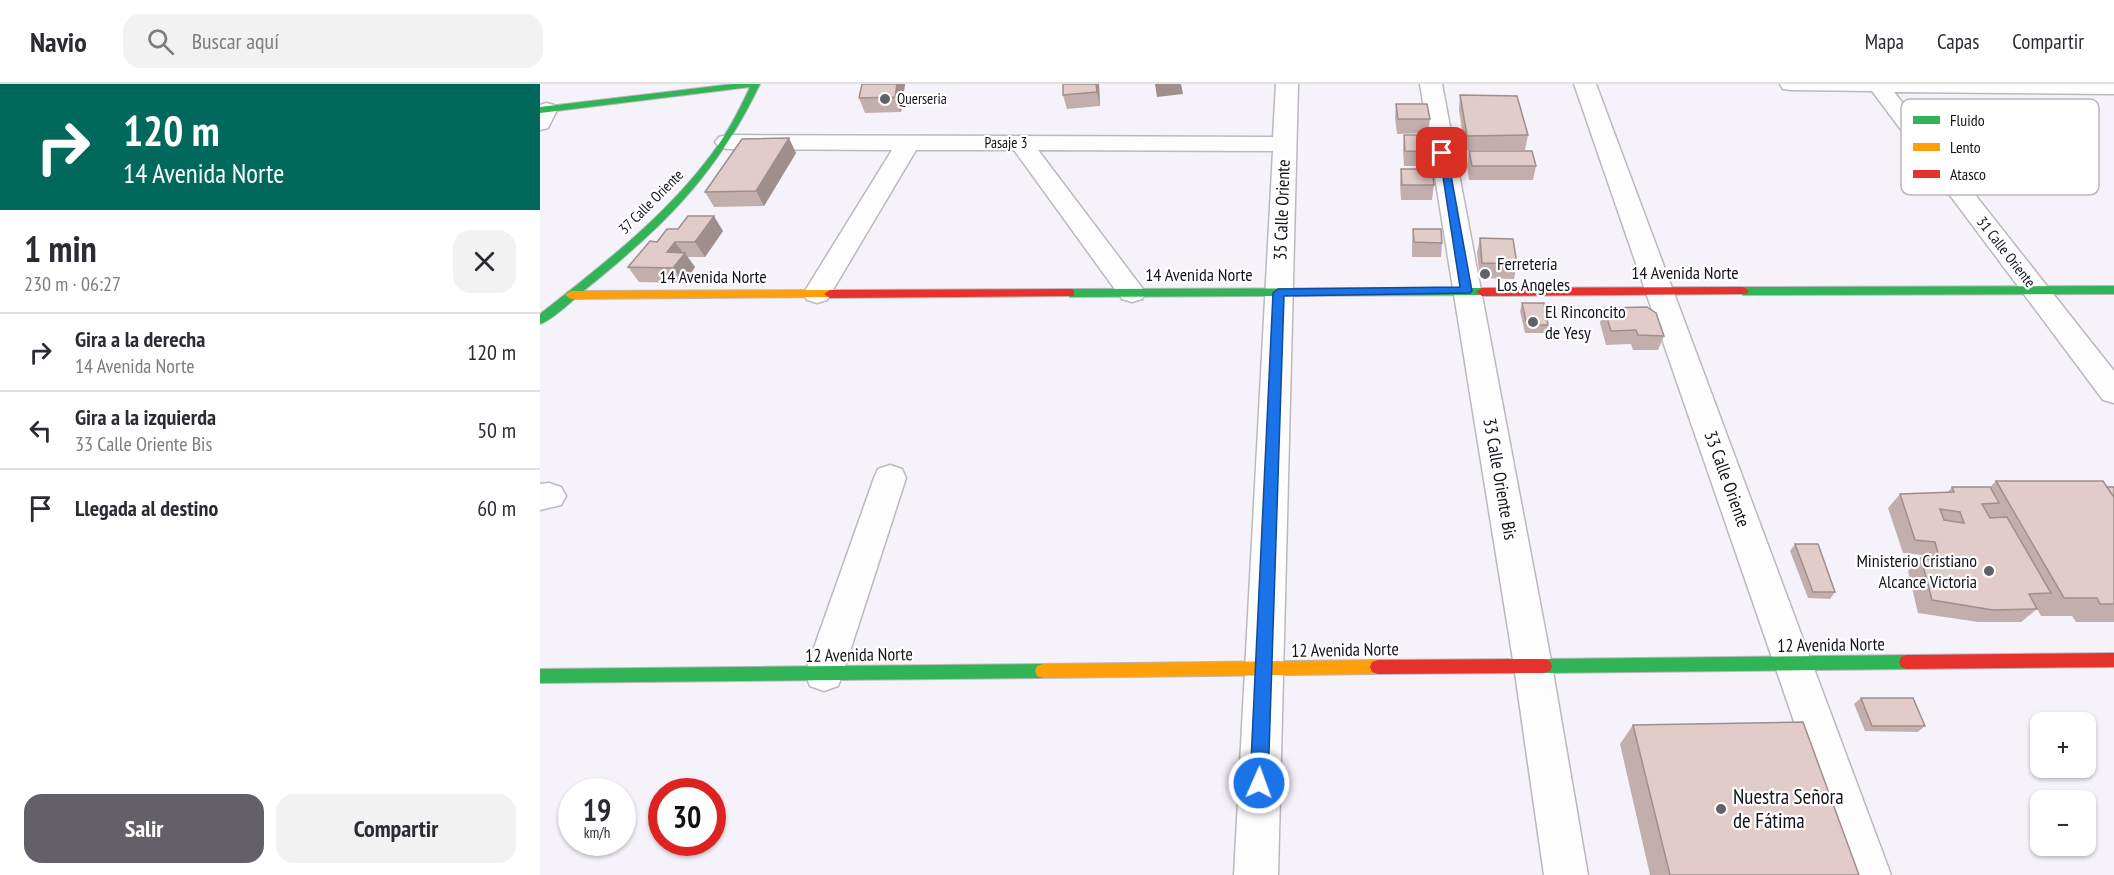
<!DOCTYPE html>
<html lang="es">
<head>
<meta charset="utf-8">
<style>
	:root { --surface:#fff; --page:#f2f2f3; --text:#2b2b33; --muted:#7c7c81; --line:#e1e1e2; --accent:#646068 }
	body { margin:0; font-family:"PT Sans Narrow",sans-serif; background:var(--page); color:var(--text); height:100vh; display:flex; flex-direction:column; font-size:22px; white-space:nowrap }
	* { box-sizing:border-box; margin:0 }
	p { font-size:20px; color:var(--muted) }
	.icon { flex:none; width:33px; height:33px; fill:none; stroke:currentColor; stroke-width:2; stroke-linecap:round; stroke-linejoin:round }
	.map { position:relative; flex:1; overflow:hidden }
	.details { display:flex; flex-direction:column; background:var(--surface); width:540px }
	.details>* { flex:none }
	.hud { background:#00695c; color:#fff; overflow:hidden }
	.buttons { position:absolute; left:1490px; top:628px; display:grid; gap:12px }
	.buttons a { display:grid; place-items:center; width:66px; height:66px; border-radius:12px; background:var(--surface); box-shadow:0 2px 4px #0004; font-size:30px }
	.speed { position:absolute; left:18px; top:694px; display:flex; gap:12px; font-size:30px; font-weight:700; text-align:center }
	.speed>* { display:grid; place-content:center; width:78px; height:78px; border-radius:50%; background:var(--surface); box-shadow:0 2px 4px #0004; line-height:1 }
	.speed small { font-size:15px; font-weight:400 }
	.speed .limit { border:9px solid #d22; background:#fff; color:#111 }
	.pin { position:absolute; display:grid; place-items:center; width:51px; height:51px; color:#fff; margin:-26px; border-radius:12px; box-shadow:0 3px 9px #0006 }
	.me { position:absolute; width:66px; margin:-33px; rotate:2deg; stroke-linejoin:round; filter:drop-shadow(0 0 4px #0008) }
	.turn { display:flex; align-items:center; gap:21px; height:126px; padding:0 24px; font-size:27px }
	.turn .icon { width:78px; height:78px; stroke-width:2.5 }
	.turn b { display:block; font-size:42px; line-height:51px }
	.round { display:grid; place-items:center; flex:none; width:63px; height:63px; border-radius:18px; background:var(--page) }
	.overview { display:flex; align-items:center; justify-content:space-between; height:102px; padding:0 24px }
	h1 { font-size:36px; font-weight:700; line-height:45px }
	.cta { display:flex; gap:12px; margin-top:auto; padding:12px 24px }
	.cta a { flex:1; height:69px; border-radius:18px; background:var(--accent); color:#fff; font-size:24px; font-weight:700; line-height:69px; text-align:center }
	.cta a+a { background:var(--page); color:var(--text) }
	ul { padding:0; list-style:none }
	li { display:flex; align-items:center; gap:18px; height:78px; padding:0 24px; border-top:2px solid var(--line) }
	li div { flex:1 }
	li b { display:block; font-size:22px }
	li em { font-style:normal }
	header { display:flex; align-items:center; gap:36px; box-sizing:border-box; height:84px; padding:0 30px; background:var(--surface); border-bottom:2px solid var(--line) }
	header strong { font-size:28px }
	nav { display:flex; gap:33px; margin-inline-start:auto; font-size:21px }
	.search { width:420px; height:54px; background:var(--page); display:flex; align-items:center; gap:15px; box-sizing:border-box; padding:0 21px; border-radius:18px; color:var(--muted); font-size:22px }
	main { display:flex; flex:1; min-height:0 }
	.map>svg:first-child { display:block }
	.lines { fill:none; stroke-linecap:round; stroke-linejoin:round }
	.street-casing { stroke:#bbb8bf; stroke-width:3 }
	.fast-casing { stroke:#bbb8bf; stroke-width:2 }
	.slow-casing { stroke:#bbb8bf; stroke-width:2 }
	.jam-casing { stroke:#bbb8bf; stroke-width:2 }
	.street { fill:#fefdfe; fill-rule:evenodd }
	.fast { fill:#30b455; fill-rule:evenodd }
	.slow { fill:#ff9f0a; fill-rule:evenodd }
	.jam { fill:#e5322d; fill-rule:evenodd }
	.wall { fill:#c2afad }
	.shaded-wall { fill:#9e8f8d }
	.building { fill:#e1ccc9; stroke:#9e8f8d; stroke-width:1.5; fill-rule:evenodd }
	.route { fill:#1a73e8; stroke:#114b97; stroke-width:1.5 }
	.poi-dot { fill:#646068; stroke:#fff; stroke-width:2 }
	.labels { text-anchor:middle; stroke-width:4.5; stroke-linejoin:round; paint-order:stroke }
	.far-poi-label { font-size:15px; fill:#15121a; stroke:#fff; text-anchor:start }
	.far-street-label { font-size:15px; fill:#15121a; stroke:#fff }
	.street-label { font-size:18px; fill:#15121a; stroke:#fff }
	.poi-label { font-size:18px; fill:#15121a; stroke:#fff; text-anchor:start }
	.near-poi-label { font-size:21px; fill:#15121a; stroke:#fff; text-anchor:start }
	.key { fill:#fff; stroke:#b9b8ba; stroke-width:1.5 }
	.key-label { font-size:16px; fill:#15121a }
</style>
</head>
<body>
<header>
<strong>Navio</strong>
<div class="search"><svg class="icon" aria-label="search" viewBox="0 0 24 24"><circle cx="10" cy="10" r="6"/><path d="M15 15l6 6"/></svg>Buscar aquí</div>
<nav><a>Mapa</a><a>Capas</a><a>Compartir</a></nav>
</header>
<main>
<section class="details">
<div class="hud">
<div class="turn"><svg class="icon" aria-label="right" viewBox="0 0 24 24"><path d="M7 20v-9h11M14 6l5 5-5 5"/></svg><div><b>120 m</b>14 Avenida Norte</div></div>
</div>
<div class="overview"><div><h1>1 min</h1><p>230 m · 06:27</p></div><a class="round"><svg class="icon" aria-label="close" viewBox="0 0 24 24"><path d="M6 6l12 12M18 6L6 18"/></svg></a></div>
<ul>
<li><svg class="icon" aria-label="right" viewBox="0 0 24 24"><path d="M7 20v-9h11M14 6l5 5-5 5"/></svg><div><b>Gira a la derecha</b><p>14 Avenida Norte</p></div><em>120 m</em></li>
<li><svg class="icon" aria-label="left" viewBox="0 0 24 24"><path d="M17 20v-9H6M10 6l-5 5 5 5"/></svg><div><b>Gira a la izquierda</b><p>33 Calle Oriente Bis</p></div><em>50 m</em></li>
<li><svg class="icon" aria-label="arrive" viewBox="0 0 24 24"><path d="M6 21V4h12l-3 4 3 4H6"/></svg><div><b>Llegada al destino</b></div><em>60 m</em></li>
</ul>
<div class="cta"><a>Salir</a><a>Compartir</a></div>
</section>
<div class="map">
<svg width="1574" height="791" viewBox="0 0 1574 791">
	<rect width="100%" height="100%" fill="#f6f2fa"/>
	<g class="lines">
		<defs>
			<g id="street">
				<path d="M736 0H758L738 791H694L733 67 498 66 606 209 602 215 592 218 582 215 474 66H376L287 216 277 219 267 216 263 210 352 66 187 65 179 63 175 58 179 53 187 51 733 53Z"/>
				<path d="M880 0H902L1012 582 1048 791H1004L974 582Z"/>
				<path d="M1034 0H1056L1351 791H1307Z"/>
				<path d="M1240 0H1574V10L1354 8 1574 287V319L1563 316 1332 7 1251 6 1243 5Z"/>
				<path d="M6 19 14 21 17 26 8 44 0 46V21Z"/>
				<path d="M350 381 362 385 366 394 303 589 298 602 284 607 270 602 265 589 334 394 338 385Z"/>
				<path d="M9 399 21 403 26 412 21 421 0 426V400Z"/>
			</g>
			<g id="fast">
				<path d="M193 0H220C177 90 124 142 47 204 35 214 14 235 0 240V230C61 182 124 134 171 71 187 50 199 27 210 3L0 29V23Z"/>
				<path d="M1574 202V210L1203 211 1197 207 1203 203Z"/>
				<path d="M942 204 946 205V211L530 213 524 209 530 205Z"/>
				<path d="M1367 571 1373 573 1375 578 1373 583 1367 585 1004 589 998 587 996 582 998 577 1004 575Z"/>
				<path d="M503 580 509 582 511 587 509 592 503 594 0 599V585Z"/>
			</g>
			<g id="slow">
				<path d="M290 206 294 207V213L31 215 25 211 31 207Z"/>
				<path d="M838 576 844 578 846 583 844 588 838 590 503 594 497 592 495 587 497 582 503 580Z"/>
			</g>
			<g id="jam">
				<path d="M1203 203 1209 207 1207 210 942 212 936 208 942 204Z"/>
				<path d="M530 205 534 206V212L290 214 284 210 290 206Z"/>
				<path d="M1574 569V583L1367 585 1361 583 1359 578 1361 573 1367 571Z"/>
				<path d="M1004 575 1010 577 1012 582 1010 587 1004 589 838 590 832 588 830 583 832 578 838 576Z"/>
			</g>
		</defs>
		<use href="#street" class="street-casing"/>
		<use href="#fast" class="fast-casing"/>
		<use href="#slow" class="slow-casing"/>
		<use href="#jam" class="jam-casing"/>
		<use href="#street" class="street"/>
		<use href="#fast" class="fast"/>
		<use href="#slow" class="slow"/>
		<use href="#jam" class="jam"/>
	</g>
	<g class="wall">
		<path d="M365 0 361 28 325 29 319 14Z"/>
		<path d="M523 0H559L560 22 527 25 523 11Z"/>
		<path d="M920 11 988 51 985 66H925L919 26Z"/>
		<path d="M856 20 890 35 888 49 857 50 855 34Z"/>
		<path d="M864 51 892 68 890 82H864L863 66Z"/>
		<path d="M929 67 996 82 993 96H929L927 82Z"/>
		<path d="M256 69 224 122 174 123 165 108Z"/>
		<path d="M861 85 894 101 892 116H861L860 100Z"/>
		<path d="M873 145 902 159 901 173H872V160Z"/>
		<path d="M183 147 165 173H147L155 183 144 199 99 198 88 183 117 158Z"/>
		<path d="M940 154 977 180 974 195 940 194 937 169Z"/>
		<path d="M982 219 1008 241 1006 249H985L980 227Z"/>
		<path d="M1064 224 1124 252 1118 266H1093L1091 260 1066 261 1060 239Z"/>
		<path d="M1456 397 1574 403V538H1536L1532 532H1501L1495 521 1497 525 1481 538H1438L1378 529 1368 487 1381 474 1383 475 1382 471 1363 469 1348 424 1360 410 1407 409 1412 403H1450Z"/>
		<path d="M1255 460 1295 508 1290 515 1268 514 1250 467Z"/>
		<path d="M1321 614 1385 642 1378 648 1325 647 1314 620Z"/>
		<path d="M1093 641 1319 791H1110L1080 660Z"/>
	</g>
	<g class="shaded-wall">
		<path d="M357 0H365L361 28 355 13Z"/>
		<path d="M556 0H559L560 22 557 8Z"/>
		<path d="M615 0H641L643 10 617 13Z"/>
		<path d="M249 54 256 69 224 122 216 107Z"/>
		<path d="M174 132 183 147 165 173 155 158Z"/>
		<path d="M135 158 144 170 145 169 155 183 144 199 133 184 127 168Z"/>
	</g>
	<g class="building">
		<path d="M322 0H357L355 13 319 14Z"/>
		<path d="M523 0H556L557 8 523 11Z"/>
		<path d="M920 11 977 12 988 51 927 52Z"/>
		<path d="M856 20H887L890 35H858Z"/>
		<path d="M864 51H890L892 68 865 67Z"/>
		<path d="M249 54 216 107 165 108 202 55Z"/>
		<path d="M929 67H992L996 82H932Z"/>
		<path d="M861 85H892L894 101H862Z"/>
		<path d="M148 132H174L155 158H135L127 168 145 169 133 184 88 183 110 157 117 158 127 145H138Z"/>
		<path d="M873 145H901L902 159 874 158Z"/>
		<path d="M940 154 973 155 977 180 942 179Z"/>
		<path d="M982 219H1004L1008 241H987Z"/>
		<path d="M1107 223 1116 229 1124 252 1098 251 1096 246 1071 247 1064 224Z"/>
		<path d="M1456 397H1563L1574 413V520H1560L1557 514H1524Z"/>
		<path d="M1412 403H1450L1459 419 1442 420 1450 434 1467 433 1511 509 1489 510 1497 525 1453 526 1392 516 1381 474 1400 477 1395 458 1375 456 1360 410 1414 408ZM1400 425 1420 428 1424 439 1404 436Z"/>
		<path d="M1567 403H1574V413Z"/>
		<path d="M1255 460H1278L1295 508H1273Z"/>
		<path d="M1321 614H1373L1385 642H1332Z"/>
		<path d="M1263 638 1319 791H1130L1093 641Z"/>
	</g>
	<path class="route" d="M899 67 907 69 932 207 930 209 744 212 728 699 725 705 719 708 713 705 710 699 733 209 738 205 920 203Z"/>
	<g class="poi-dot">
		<circle cx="345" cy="15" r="6"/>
		<circle cx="945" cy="190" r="6"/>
		<circle cx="993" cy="238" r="6"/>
		<circle cx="1449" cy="487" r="6"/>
		<circle cx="1181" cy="725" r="6"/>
	</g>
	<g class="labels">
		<g class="far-poi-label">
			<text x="357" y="20">Querseria</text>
		</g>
		<g class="far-street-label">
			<text x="466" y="64">Pasaje 3</text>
			<text transform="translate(111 118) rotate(-45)" y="5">37 Calle Oriente</text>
			<text transform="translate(1466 168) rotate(52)" y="5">31 Calle Oriente</text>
		</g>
		<g class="street-label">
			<text transform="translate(742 126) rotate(-88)" y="6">35 Calle Oriente</text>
			<text x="1145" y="195">14 Avenida Norte</text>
			<text x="659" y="197">14 Avenida Norte</text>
			<text x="173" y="199">14 Avenida Norte</text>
			<text transform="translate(960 395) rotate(80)" y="6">33 Calle Oriente Bis</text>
			<text transform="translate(1187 395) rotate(70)" y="6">33 Calle Oriente</text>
			<text transform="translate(1291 561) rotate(-1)" y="6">12 Avenida Norte</text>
			<text transform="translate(805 566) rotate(-1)" y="6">12 Avenida Norte</text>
			<text transform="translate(319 571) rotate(-1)" y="6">12 Avenida Norte</text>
		</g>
		<g class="poi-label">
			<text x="957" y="186">Ferretería<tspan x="957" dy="21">Los Angeles</tspan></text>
			<text x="1005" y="234">El Rinconcito<tspan x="1005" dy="21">de Yesy</tspan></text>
			<text x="1437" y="483" text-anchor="end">Ministerio Cristiano<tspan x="1437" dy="21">Alcance Victoria</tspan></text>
		</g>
		<g class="near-poi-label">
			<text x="1193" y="720">Nuestra Señora<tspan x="1193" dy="24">de Fátima</tspan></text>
		</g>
	</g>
	<rect x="1361" y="15" width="198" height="96" rx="9" class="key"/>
	<rect x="1373" y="32" width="27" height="8" fill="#30b455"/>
	<rect x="1373" y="59" width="27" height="8" fill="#ff9f0a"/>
	<rect x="1373" y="86" width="27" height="8" fill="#e5322d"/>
	<g class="key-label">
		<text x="1410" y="42">Fluido</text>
		<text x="1410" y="69">Lento</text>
		<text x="1410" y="96">Atasco</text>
	</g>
</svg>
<div class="buttons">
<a>+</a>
<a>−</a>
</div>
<div class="speed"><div>19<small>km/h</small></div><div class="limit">30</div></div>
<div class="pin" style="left:902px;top:69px;background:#d93025"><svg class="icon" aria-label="arrive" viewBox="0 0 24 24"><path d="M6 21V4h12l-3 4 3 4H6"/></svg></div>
<svg class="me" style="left:719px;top:699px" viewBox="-20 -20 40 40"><circle r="17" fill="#1a73e8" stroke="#fff" stroke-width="3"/><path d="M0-11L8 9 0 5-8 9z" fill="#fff"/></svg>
</div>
</main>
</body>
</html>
